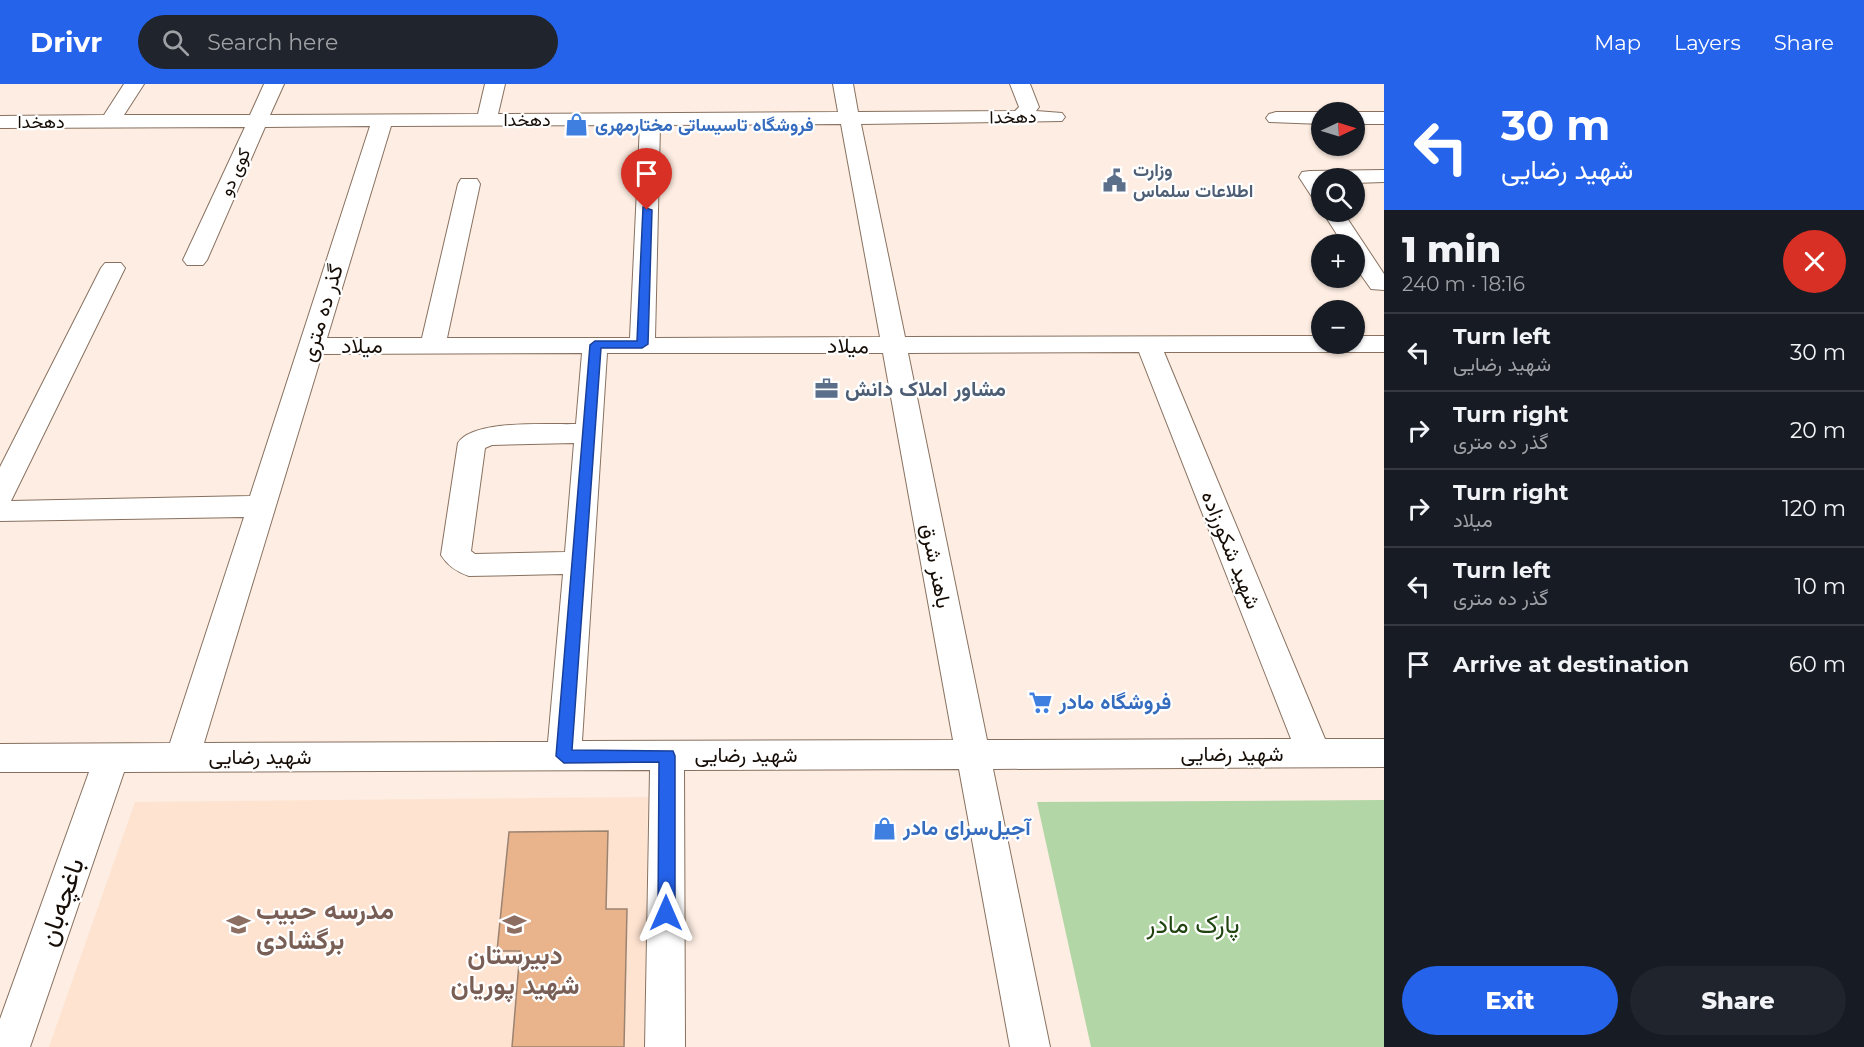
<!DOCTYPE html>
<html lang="en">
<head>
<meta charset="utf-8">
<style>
	:root { --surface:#171b24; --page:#20242c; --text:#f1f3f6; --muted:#9ea1a6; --line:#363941; --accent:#2563eb }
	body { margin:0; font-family:Montserrat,Vazirmatn,sans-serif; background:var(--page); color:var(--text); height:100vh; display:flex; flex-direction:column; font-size:22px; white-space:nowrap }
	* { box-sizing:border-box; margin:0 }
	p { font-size:20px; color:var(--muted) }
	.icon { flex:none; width:33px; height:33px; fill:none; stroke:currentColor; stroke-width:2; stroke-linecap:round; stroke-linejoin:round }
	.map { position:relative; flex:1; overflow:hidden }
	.panel { display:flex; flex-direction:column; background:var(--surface); width:480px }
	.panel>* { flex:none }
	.guide { background:#2563eb; color:#fff; overflow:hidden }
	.needle { width:39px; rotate:86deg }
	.tools { position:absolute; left:1311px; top:18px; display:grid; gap:12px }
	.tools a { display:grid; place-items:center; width:54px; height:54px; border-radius:50%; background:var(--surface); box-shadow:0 2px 4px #0004; font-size:30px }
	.pin { position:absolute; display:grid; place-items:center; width:51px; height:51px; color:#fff; margin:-62px -26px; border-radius:50% 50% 50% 0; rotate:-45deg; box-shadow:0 0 6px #0007 }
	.pin .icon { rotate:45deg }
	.me { position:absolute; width:66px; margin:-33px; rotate:0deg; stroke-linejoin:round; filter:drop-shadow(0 0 4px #0008) }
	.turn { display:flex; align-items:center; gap:21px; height:126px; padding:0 18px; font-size:27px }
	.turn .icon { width:78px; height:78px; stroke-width:2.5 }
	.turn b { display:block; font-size:42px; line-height:51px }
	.round { display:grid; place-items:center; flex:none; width:63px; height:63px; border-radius:32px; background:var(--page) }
	.summary { display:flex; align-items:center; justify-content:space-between; height:102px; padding:0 18px }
	h1 { font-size:36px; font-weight:800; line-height:45px }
	.primary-button { display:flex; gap:12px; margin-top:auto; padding:12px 18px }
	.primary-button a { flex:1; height:69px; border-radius:36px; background:var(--accent); color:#fff; font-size:24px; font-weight:800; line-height:69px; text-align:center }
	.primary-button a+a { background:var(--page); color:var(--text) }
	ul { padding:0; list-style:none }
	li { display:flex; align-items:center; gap:18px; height:78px; padding:0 18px; border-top:2px solid var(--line) }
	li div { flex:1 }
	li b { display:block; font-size:22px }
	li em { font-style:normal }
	header { display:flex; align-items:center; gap:36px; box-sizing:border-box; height:84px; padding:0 30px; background:var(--accent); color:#fff }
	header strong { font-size:28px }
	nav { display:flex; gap:33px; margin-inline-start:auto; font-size:21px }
	.search { width:420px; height:54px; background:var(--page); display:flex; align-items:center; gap:15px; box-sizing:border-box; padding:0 21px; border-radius:33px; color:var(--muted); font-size:22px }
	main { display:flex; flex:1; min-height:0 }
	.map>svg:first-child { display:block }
	.built { fill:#fee3d0 }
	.green { fill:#b2d6a6 }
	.building { fill:#e9b38b; stroke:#9b8372; stroke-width:1.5 }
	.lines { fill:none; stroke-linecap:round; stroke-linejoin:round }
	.minor-casing { stroke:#887160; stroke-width:2 }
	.minor { fill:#fff; fill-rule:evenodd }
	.route { fill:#2563eb; stroke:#184099; stroke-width:1.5 }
	.labels { text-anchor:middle; stroke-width:4.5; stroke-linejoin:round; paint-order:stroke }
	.far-street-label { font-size:18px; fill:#160d07; stroke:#fff }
	.far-shop-label { font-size:18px; font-weight:bold; fill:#366cbe; stroke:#fff; text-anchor:start }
	.far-service-label { font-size:18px; font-weight:bold; fill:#4e5e75; stroke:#fff; text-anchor:start }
	.street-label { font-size:21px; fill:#160d07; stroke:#fff }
	.service-label { font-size:21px; font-weight:bold; fill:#4e5e75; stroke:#fff; text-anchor:start }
	.shop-label { font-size:21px; font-weight:bold; fill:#366cbe; stroke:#fff; text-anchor:start }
	.near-street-label { font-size:26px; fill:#160d07; stroke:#fff }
	.near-education-label { font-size:26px; font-weight:bold; fill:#785e54; stroke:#fff; text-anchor:start }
	.near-park-label { font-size:26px; fill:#1f440f; stroke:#fff }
</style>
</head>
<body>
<header>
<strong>Drivr</strong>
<div class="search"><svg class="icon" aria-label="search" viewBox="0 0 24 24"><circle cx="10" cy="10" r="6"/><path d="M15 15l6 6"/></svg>Search here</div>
<nav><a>Map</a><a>Layers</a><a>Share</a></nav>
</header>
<main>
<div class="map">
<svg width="1384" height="963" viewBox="0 0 1384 963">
	<rect width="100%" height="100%" fill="#fdede2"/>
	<path class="built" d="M648 713 644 963H49L135 718Z"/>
	<path class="green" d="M1384 716V963H1091L1037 718Z"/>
	<path class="building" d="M608 747 606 825H627L624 963H512L520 867H497L509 748Z"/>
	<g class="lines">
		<defs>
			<g id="minor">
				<path d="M124 0H144L124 31H250L264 0H284L270 31 478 30 485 0H505L498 30 838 28 833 0H853L858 28 1015 27 1019 23 1010 0H1030L1039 23 1036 27 1062 29 1065 33 1062 37 861 40 905 253 1322 252V260H1354V252H1384V268H1164L1325 655H1384V683L993 685 1050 963H1010L959 685 684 686 685 963H645L650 686 124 688 30 963H0V935L89 688H0V660L170 659 244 433 0 437V383L101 184 105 179H121L125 184 11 417 250 412 370 42 265 43 207 176 203 181H187L183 176 245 43 0 44V32L104 31ZM841 40 880 253 655 254 660 41ZM640 41 630 254H447L480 100 477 95H461L458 100 422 254H327L391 42ZM1139 268 1291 655 987 656 908 269ZM582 269 576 340C548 341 473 335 458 359L441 471C448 482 457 488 469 492L563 490 548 658 204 659 322 270ZM607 269H883L953 656 582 657ZM574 359 565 468 475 470 471 467 485 364 492 361Z"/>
				<path d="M1276 28H1324H1322V40L1269 38 1266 34 1269 30Z"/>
				<path d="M1352 28H1384V40H1354V28Z"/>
				<path d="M1384 86V98L1354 99V94H1322V117L1314 116 1299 93 1302 88 1310 87Z"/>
				<path d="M1322 127 1343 128 1384 190V206L1371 205 1354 181V160H1343Z"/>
			</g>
		</defs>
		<use href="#minor" class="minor-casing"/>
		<use href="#minor" class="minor"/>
	</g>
	<path class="route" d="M643 123 652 126 648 260 642 264H601L572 666 673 667 675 672V829L672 834 666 837 660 834 658 829 659 678 564 679 556 672 590 261 595 257H637Z"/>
	<defs>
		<symbol id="shop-bare" viewBox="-9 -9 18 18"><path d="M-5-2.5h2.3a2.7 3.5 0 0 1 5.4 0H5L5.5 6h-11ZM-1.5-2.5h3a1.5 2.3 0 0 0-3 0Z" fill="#3f7fe0" stroke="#fff" stroke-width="2.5" paint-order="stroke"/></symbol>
		<symbol id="civic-bare" viewBox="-9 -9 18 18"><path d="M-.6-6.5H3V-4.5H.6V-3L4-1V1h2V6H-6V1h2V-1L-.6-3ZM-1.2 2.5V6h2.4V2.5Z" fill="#5c6f8a" stroke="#fff" stroke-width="2.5" paint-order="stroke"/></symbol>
		<symbol id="office-bare" viewBox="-9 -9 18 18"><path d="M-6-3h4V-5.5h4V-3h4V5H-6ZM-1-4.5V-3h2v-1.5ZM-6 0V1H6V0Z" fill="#5c6f8a" stroke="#fff" stroke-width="2.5" paint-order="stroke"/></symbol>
		<symbol id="supermarket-bare" viewBox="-9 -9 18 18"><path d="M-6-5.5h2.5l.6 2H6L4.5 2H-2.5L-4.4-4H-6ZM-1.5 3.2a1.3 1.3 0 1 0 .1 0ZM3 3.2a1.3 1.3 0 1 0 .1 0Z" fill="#3f7fe0" stroke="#fff" stroke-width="2.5" paint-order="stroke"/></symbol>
		<symbol id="school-bare" viewBox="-9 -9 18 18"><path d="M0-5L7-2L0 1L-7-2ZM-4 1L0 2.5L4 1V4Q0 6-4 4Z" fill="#8d6e63" stroke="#fff" stroke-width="2.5" paint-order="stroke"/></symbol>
	</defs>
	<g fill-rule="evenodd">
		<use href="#shop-bare" x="560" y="24" width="33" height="33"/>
		<use href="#civic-bare" x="1098" y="80" width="33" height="33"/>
		<use href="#office-bare" x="810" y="288" width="33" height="33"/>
		<use href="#supermarket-bare" x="1024" y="602" width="33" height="33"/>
		<use href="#shop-bare" x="868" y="728" width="33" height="33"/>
		<use href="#school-bare" x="498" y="824" width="33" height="33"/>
		<use href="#school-bare" x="222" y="824" width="33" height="33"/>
	</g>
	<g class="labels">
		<g class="far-street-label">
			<text transform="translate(1013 33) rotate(-1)" y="6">دهخدا</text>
			<text x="527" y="42">دهخدا</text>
			<text x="41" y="44">دهخدا</text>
			<text transform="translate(235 88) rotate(-66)" y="6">کوی دو</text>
		</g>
		<g class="far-shop-label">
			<text x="595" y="47">فروشگاه تاسیساتی مختارمهری</text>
		</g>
		<g class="far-service-label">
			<text x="1133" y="92">وزارت<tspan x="1133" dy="21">اطلاعات سلماس</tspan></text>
		</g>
		<g class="street-label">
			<text transform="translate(322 229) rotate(-73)" y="7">گذر ده متری</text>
			<text x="362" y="269">میلاد</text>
			<text transform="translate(848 262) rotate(1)" y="7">میلاد</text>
			<text transform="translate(1231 466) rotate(68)" y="7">شهید شکورزاده</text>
			<text transform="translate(936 482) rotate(79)" y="7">باهنر شرق</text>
			<text x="1232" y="677">شهید رضایی</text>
			<text x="746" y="678">شهید رضایی</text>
			<text x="260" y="680">شهید رضایی</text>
		</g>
		<g class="service-label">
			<text x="845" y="312">مشاور املاک دانش</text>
		</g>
		<g class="shop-label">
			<text x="1059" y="625">فروشگاه مادر</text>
			<text x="903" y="751">آجیل‌سرای مادر</text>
		</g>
		<g class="near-street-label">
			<text transform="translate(61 818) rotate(-71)" y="9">باغچه‌بان</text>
		</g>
		<g class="near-education-label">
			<text x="256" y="835">مدرسه حبیب<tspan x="256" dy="30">برگشادی</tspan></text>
			<text x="515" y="880" text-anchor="middle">دبیرستان<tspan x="515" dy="30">شهید پوریان</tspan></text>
		</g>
		<g class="near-park-label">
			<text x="1193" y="849">پارک مادر</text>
		</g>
	</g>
</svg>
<div class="tools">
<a><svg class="needle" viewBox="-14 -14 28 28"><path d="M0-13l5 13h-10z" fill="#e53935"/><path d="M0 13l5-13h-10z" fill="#9ea1a6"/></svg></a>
<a><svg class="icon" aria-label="search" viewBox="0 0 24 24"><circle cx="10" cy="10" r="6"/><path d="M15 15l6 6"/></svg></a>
<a>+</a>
<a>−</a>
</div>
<div class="pin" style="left:647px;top:126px;background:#d93025"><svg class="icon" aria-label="arrive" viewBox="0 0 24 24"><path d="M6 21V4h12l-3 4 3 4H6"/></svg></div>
<svg class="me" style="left:666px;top:829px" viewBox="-20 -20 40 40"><path d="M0-17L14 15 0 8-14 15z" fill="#2563eb" stroke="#fff" stroke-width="4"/></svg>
</div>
<section class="panel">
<div class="guide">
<div class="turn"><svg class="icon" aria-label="left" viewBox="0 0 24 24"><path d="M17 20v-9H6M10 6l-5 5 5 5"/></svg><div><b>30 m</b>شهید رضایی</div></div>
</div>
<div class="summary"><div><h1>1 min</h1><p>240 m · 18:16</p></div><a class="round" style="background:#d93025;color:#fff"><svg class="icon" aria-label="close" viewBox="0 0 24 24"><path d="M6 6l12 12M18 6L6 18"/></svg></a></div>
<ul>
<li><svg class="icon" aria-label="left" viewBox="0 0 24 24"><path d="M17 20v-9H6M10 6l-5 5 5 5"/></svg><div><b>Turn left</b><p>شهید رضایی</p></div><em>30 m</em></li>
<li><svg class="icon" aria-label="right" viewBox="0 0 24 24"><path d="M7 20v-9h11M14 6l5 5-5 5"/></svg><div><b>Turn right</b><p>گذر ده متری</p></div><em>20 m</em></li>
<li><svg class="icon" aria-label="right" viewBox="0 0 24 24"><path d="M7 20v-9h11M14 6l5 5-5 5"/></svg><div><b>Turn right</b><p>میلاد</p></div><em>120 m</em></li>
<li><svg class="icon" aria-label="left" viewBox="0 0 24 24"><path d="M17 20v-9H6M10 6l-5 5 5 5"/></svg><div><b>Turn left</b><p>گذر ده متری</p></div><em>10 m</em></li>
<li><svg class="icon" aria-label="arrive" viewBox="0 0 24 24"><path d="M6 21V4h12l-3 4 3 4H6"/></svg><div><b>Arrive at destination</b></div><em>60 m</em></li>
</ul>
<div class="primary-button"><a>Exit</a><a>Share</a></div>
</section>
</main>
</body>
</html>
